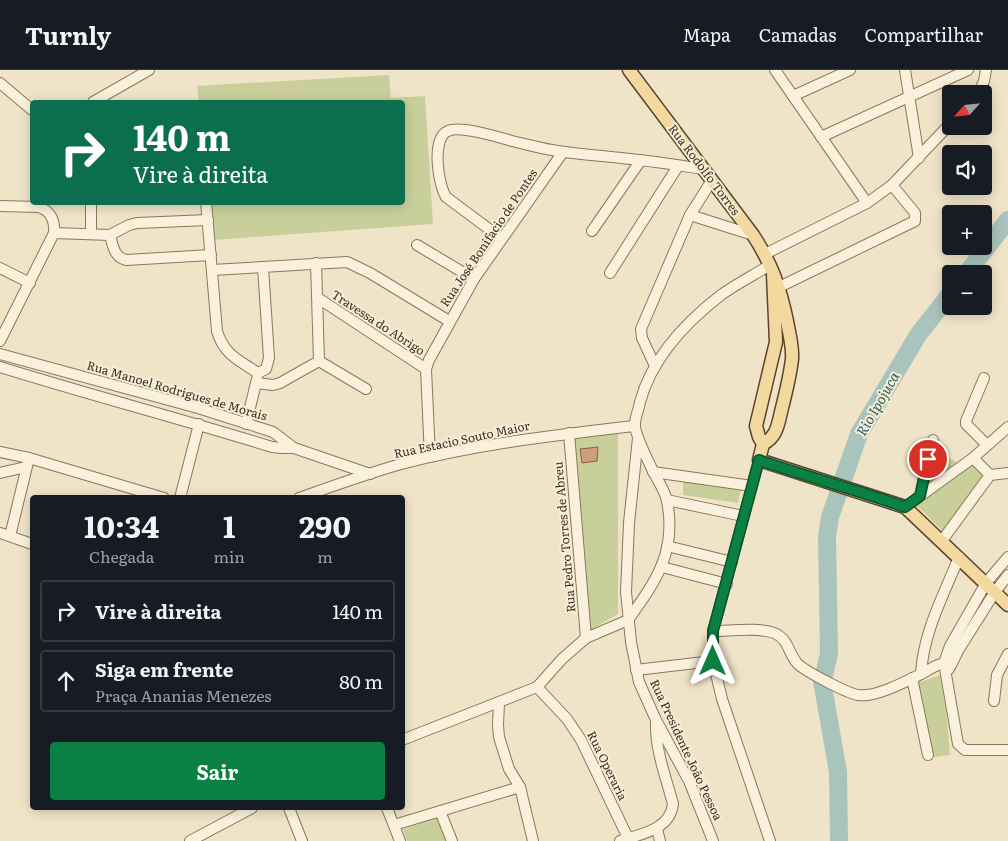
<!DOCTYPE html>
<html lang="pt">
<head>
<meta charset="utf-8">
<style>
	:root { --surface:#171b24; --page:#242831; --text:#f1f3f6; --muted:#9ea1a6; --line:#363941; --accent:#0b8043 }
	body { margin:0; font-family:Literata,serif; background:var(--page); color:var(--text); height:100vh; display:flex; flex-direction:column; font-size:19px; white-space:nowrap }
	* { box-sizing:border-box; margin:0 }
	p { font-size:16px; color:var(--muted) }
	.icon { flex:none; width:28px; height:28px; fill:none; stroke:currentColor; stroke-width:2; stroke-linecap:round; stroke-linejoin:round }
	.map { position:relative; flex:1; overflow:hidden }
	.details { position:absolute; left:30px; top:425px; width:375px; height:315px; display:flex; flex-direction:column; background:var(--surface); border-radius:5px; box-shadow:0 2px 12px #0003 }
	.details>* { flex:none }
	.hud { position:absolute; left:30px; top:30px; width:375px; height:105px; border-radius:5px; box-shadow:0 2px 12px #0003; background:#0b6e4f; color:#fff; overflow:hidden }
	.needle { width:32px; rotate:243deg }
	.controls { position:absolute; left:942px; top:15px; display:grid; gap:10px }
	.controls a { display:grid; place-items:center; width:50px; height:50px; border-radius:5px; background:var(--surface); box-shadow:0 2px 12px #0003; font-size:25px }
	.pin { position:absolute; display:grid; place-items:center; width:42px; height:42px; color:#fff; margin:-21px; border:2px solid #fff; border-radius:50%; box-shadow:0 1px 5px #0007 }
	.me { position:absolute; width:55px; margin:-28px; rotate:0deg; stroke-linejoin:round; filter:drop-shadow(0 0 4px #0008) }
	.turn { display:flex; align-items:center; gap:18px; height:105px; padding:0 20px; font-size:22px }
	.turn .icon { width:65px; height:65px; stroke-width:2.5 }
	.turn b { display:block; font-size:35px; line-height:42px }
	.eta { display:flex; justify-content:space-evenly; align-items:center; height:85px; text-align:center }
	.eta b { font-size:30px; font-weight:700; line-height:35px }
	.primary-button { display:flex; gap:10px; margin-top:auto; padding:10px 20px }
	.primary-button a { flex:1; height:58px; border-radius:5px; background:var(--accent); color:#fff; font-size:20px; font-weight:700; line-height:58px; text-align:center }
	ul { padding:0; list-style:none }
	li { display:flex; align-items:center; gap:15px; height:62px; margin:0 10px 8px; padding:0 10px; border:2px solid var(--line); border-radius:5px }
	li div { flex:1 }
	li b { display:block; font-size:19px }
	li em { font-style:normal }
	header { display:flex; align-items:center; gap:30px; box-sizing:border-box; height:70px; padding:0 25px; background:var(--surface); border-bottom:1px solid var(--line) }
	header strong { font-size:24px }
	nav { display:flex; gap:28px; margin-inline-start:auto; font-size:18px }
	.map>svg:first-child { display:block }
	.green { fill:#c9cf9b }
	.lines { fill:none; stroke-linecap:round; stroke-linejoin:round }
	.river { stroke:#a9c4bc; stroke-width:18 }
	.building { fill:#cf9f7d; stroke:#8d5f41 }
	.minor-casing { stroke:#8d765c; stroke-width:12 }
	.major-casing { stroke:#5b4430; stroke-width:15 }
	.minor { stroke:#faf1dc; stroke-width:10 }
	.major { stroke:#f3d9a0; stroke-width:12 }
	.route-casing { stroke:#07532c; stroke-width:12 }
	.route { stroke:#0b8043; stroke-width:9 }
	.labels { text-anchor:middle; stroke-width:4; stroke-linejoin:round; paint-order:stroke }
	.street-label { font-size:12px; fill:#3d2e20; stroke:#f7eed8 }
	.water-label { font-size:14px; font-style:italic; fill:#2f5d5a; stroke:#f7eed8 }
</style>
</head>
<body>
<header>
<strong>Turnly</strong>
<nav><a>Mapa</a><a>Camadas</a><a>Compartilhar</a></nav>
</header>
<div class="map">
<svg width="1008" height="771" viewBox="0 0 1008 771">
	<rect width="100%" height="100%" fill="#f0e4c8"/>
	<g class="green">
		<path d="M389 5 391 28 425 26 433 154 213 170 209 133 402 132V32H199L197 16Z"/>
		<path d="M618 363V544L591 560 573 367Z"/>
		<path d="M938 384 959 393 924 420Z"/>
		<path d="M972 394 984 408 944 462 916 435Z"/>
		<path d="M683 412 741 418 738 433 683 425Z"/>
		<path d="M940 605 946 638 950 685 934 687 915 614Z"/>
		<path d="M437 748 446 771H407L403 759Z"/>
	</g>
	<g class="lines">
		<g class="river">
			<path d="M966 204 1008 150"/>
			<path d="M824 605 829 584 827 466 830 447 859 364 918 265 951 223"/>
			<path d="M822 611 838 702 839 771"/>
		</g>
	</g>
	<path class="building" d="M598 377 597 391 582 393 580 379Z"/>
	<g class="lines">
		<defs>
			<g id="minor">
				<path d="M775 0 867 133"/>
				<path d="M905 0 919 88"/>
				<path d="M0 13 32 40"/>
				<path d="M978 24 984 11 986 0"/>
				<path d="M793 26 850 0"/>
				<path d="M93 32 149 0"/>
				<path d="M821 67 968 0"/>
				<path d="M206 132 217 261C224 285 239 290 258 303"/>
				<path d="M0 136 39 137C51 141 55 151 54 163L0 271"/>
				<path d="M690 145 753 165"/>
				<path d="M592 161 641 90"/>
				<path d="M54 163 110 165"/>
				<path d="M91 164V132"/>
				<path d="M110 165C113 176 114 187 126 190L211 185"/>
				<path d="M110 165 129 155 137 153 208 150"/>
				<path d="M501 168 446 127C438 114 431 68 448 61 460 55 498 67 512 71 525 74 539 78 552 80 581 85 610 86 639 90 661 92 682 96 703 99"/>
				<path d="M417 175 474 209"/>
				<path d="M765 184 867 133 892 115 951 53"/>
				<path d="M0 198 30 213"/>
				<path d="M212 200 347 192 370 203 449 251"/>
				<path d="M610 203 678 96"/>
				<path d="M773 220 915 151V143L892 115"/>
				<path d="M318 228 426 299"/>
				<path d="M0 284 198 338 273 362 294 378 370 404"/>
				<path d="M319 291 366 319"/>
				<path d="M655 296 642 268 641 259 690 145 712 110"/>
				<path d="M0 297C90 325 182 349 272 377L282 378H294"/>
				<path d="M258 303 266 299 269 288 263 197"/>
				<path d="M984 308 966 351V354L987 375"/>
				<path d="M256 313 273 315 280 313 319 291 316 193"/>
				<path d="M246 354 257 309"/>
				<path d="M569 363 586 568"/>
				<path d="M638 368 629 453 626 522 631 572 639 612 656 650 689 711 713 771"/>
				<path d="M0 382 29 388 164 428"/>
				<path d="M430 387 426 299 429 290 474 209 563 82"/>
				<path d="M973 388 990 405 1008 403"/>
				<path d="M759 390 713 561V591L722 629 770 771"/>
				<path d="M653 402 752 416"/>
				<path d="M0 403 26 397"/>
				<path d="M920 426 933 370"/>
				<path d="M180 428 199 354"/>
				<path d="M299 428C333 416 366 404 401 394 477 374 556 365 634 356"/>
				<path d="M667 430 743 446"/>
				<path d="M905 437 973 388 1008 357"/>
				<path d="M0 463 32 474"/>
				<path d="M10 466 29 388"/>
				<path d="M941 472 990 405"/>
				<path d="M667 476 732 492"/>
				<path d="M1008 487 986 513 950 576 944 593 958 674 965 680H1008"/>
				<path d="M662 497 727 514"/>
				<path d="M628 550C656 511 677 482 667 431 665 420 656 408 651 397 647 388 634 363 635 354 635 347 639 339 640 332 652 288 686 252 721 225 736 214 754 205 770 195"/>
				<path d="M713 561C730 561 758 557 774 563 789 569 788 583 797 593 804 601 847 623 858 625 875 628 907 611 923 603 932 598 940 592 951 593"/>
				<path d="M949 599 959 579 995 522 1008 505"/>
				<path d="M636 600 713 591"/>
				<path d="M921 604C923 563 944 524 959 487"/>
				<path d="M912 608 928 685"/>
				<path d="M537 617 567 649 581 670 628 768"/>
				<path d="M994 631 997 605 1008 584"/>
				<path d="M499 633 498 655 499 667 509 699 520 717 533 771"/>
				<path d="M402 670 537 617 562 589 586 568 628 550"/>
				<path d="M289 738 302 771"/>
				<path d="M387 738 400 771"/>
				<path d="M440 741 452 771"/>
				<path d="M394 755 520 717"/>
				<path d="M657 759 660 771"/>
				<path d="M190 771 252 738"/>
				<path d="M620 771C641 764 670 760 673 734 666 707 655 680 656 652"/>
			</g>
			<g id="major">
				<path d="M629 0 753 165C772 194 780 218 787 251 789 263 793 276 792 289 790 306 786 322 782 338 778 353 778 366 763 374"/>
				<path d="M773 204 776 272 756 356 759 367 763 374 759 390 905 437 1008 535"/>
			</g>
		</defs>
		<use href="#minor" class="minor-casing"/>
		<use href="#major" class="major-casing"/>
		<use href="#minor" class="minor"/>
		<use href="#major" class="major"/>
	</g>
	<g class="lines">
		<defs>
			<path id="route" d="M713 591V561L759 390C808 407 857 420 905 437L920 426 928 389"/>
		</defs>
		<use href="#route" class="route-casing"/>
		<use href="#route" class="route"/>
	</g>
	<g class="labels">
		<g class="street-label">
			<text transform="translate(704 100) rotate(53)" y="4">Rua Rodolfo Torres</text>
			<text transform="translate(489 168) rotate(-56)" y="4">Rua José Bonifacio de Pontes</text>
			<text transform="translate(378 253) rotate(33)" y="4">Travessa do Abrigo</text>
			<text transform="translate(177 321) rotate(16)" y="4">Rua Manoel Rodrigues de Morais</text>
			<text transform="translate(462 370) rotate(-12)" y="4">Rua Estacio Souto Maior</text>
			<text transform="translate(565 467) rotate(-95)" y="4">Rua Pedro Torres de Abreu</text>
			<text transform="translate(686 680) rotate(65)" y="4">Rua Presidente João Pessoa</text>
			<text transform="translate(607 696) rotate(64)" y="4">Rua Operaria</text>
		</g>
		<g class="water-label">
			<text transform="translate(878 334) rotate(-60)" y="5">Rio Ipojuca</text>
		</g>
	</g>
</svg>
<div class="controls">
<a><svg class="needle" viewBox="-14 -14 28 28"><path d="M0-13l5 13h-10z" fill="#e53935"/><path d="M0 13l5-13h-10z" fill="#9ea1a6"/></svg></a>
<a><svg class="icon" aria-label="sound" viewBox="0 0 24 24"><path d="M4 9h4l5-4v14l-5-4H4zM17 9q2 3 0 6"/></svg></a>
<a>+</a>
<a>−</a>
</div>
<div class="pin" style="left:928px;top:389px;background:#d93025"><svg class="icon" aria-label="arrive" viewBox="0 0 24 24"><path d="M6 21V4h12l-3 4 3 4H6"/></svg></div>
<svg class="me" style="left:713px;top:591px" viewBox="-20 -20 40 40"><path d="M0-17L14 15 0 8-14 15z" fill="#0b8043" stroke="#fff" stroke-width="4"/></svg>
<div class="hud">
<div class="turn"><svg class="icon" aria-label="right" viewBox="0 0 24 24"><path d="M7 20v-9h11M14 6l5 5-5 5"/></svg><div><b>140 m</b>Vire à direita</div></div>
</div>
<section class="details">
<div class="eta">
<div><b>10:34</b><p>Chegada</p></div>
<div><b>1</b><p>min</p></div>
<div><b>290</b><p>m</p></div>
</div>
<ul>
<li><svg class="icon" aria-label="right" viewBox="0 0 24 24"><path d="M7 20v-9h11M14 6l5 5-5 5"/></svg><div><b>Vire à direita</b></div><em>140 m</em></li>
<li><svg class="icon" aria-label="ahead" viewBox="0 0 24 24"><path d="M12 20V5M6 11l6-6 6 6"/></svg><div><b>Siga em frente</b><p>Praça Ananias Menezes</p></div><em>80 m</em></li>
</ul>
<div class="primary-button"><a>Sair</a></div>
</section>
</div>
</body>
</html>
